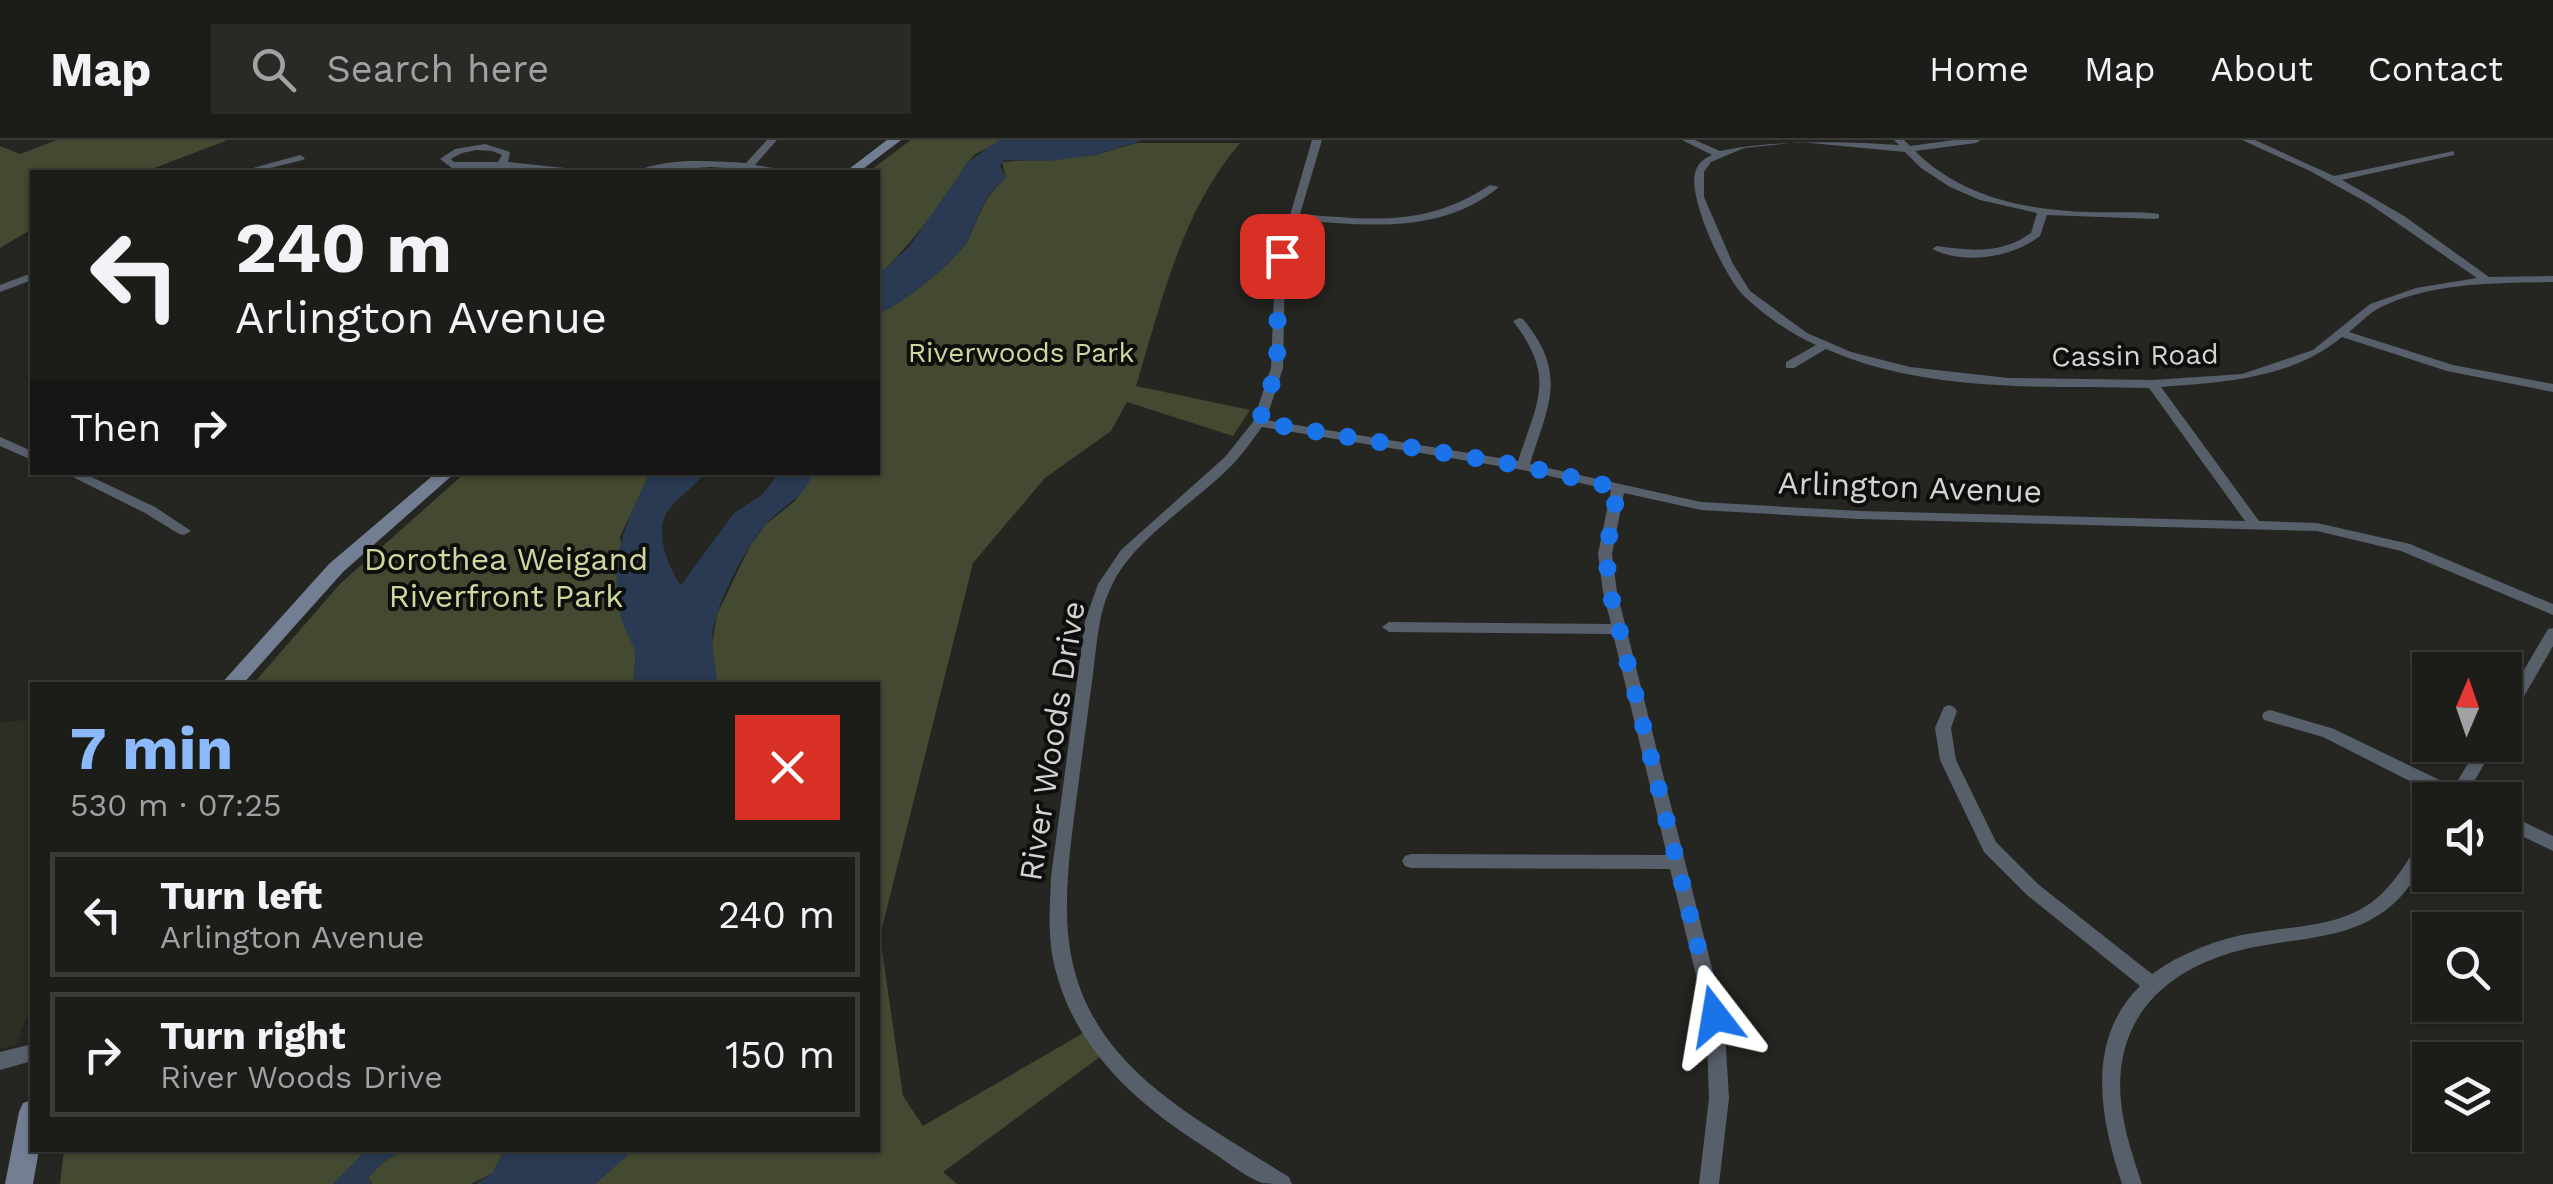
<!DOCTYPE html>
<html lang="en">
<head>
<meta charset="utf-8">
<style>
	:root { --surface:#1c1c19; --page:#292926; --text:#f1f3f6; --muted:#a0a1a2; --line:#3a3a38; --accent:#8cb9fc }
	body { margin:0; font-family:"Work Sans",sans-serif; background:var(--page); color:var(--text); height:100vh; display:flex; flex-direction:column; font-size:38px; white-space:nowrap }
	* { box-sizing:border-box; margin:0 }
	p { font-size:32px; color:var(--muted) }
	.icon { flex:none; width:55px; height:55px; fill:none; stroke:currentColor; stroke-width:2; stroke-linecap:round; stroke-linejoin:round }
	.map { position:relative; flex:1; overflow:hidden }
	.sheet { position:absolute; left:30px; top:542px; width:850px; height:470px; display:flex; flex-direction:column; background:var(--surface); border-radius:0px; box-shadow:0 2px 8px #0004,0 0 0 2px var(--line) }
	.sheet>* { flex:none }
	.guide { position:absolute; left:30px; top:30px; width:850px; height:305px; border-radius:0px; box-shadow:0 2px 8px #0004,0 0 0 2px var(--line); background:#1c1c19; color:var(--text); overflow:hidden }
	.needle { width:65px; rotate:2deg }
	.tools { position:absolute; left:2412px; top:512px; display:grid; gap:20px }
	.tools a { display:grid; place-items:center; width:110px; height:110px; border-radius:0px; background:var(--surface); box-shadow:0 2px 8px #0004,0 0 0 2px var(--line); font-size:50px }
	.pin { position:absolute; display:grid; place-items:center; width:85px; height:85px; color:#fff; margin:-42px; border-radius:20px; box-shadow:0 5px 15px #0006 }
	.me { position:absolute; width:110px; margin:-55px; rotate:346deg; stroke-linejoin:round; filter:drop-shadow(0 0 8px #0008) }
	.turn { display:flex; align-items:center; gap:35px; height:210px; padding:0 40px; font-size:45px }
	.turn .icon { width:130px; height:130px; stroke-width:2.5 }
	.turn b { display:block; font-size:70px; line-height:85px }
	.then { display:flex; align-items:center; height:95px; padding:0 40px; background:#0003; gap:20px; font-size:38px }
	.round { display:grid; place-items:center; flex:none; width:105px; height:105px; border-radius:0px; background:var(--page) }
	.overview { display:flex; align-items:center; justify-content:space-between; height:170px; padding:0 40px }
	h1 { font-size:60px; font-weight:700; line-height:75px; color:var(--accent) }
	ul { padding:0; list-style:none }
	li { display:flex; align-items:center; gap:30px; height:125px; margin:0 20px 15px; padding:0 20px; border:5px solid var(--line); border-radius:0px }
	li div { flex:1 }
	li b { display:block; font-size:38px }
	li em { font-style:normal }
	header { display:flex; align-items:center; gap:60px; box-sizing:border-box; height:140px; padding:0 50px; background:var(--surface); border-bottom:2px solid var(--line) }
	header strong { font-size:48px }
	nav { display:flex; gap:55px; margin-inline-start:auto; font-size:35px }
	.search { width:700px; height:90px; background:var(--page); display:flex; align-items:center; gap:25px; box-sizing:border-box; padding:0 35px; border-radius:0px; color:var(--muted); font-size:38px }
	.map>svg:first-child { display:block }
	.built { fill:#2c2f24 }
	.green { fill:#444931 }
	.water { fill:#2a3a52 }
	.lines { fill:none; stroke-linecap:round; stroke-linejoin:round }
	.minor { fill:#575f6b; fill-rule:evenodd }
	.secondary { fill:#727f92; fill-rule:evenodd }
	.route { stroke:#1a73e8; stroke-width:18; stroke-dasharray:0 32.4 }
	.labels { text-anchor:middle; stroke-width:8; stroke-linejoin:round; paint-order:stroke }
	.far-park-label { font-size:28px; fill:#cbd89e; stroke:#0e0f0d }
	.far-street-label { font-size:28px; fill:#d3d4d1; stroke:#0e0f0d }
	.street-label { font-size:32px; fill:#d3d4d1; stroke:#0e0f0d }
	.park-label { font-size:32px; fill:#cbd89e; stroke:#0e0f0d }
</style>
</head>
<body>
<header>
<strong>Map</strong>
<div class="search"><svg class="icon" aria-label="search" viewBox="0 0 24 24"><circle cx="10" cy="10" r="6"/><path d="M15 15l6 6"/></svg>Search here</div>
<nav><a>Home</a><a>Map</a><a>About</a><a>Contact</a></nav>
</header>
<div class="map">
<svg width="2553" height="1044" viewBox="0 0 2553 1044">
	<rect width="100%" height="100%" fill="#252621"/>
	<path class="built" d="M32 579V864L16 905 0 909V583Z"/>
	<g class="green">
		<path d="M57 0H228L144 32H32V89L0 108V6L20 14Z"/>
		<path d="M911 0H1077C1055 2 1000 3 983 10 964 18 960 39 949 53 928 80 908 107 883 131L878 130V32H868Z"/>
		<path d="M1136 3H1240C1181 72 1162 161 1136 246L1250 270 1233 296 1127 262 1111 291 1045 338 973 423 880 796 903 956 923 986 1085 892 1101 916 943 1032 957 1044H595L633 1010H878V545H717L712 505 717 474 750 406 765 385 795 361 813 333 878 332V173C896 170 961 117 969 98 980 74 984 56 1006 38L1002 22 1095 15Z"/>
		<path d="M465 333H650L620 397 636 515 633 545H252L341 443Z"/>
		<path d="M64 1010H367L333 1044H60Z"/>
		<path d="M402 1010H504L493 1033 471 1044H372L368 1038 381 1024Z"/>
	</g>
	<g class="water">
		<path d="M999 0H1143L1095 15 1049 21 1004 20 1000 26 1006 38C984 54 979 74 969 98 961 117 896 170 878 173V130H883L909 107 968 22Z"/>
		<path d="M650 333H704C695 347 680 355 670 368 652 389 668 427 681 445L734 373 762 355 779 333H813C805 358 783 365 766 384 747 405 717 462 713 490 710 508 716 527 717 545H634C634 534 636 523 635 513 634 502 621 487 619 469 610 413 627 381 650 333Z"/>
		<path d="M367 1010H403L381 1024 368 1038 371 1044H333Z"/>
		<path d="M504 1010H633L595 1044H475L493 1033Z"/>
	</g>
	<g class="lines">
		<g class="minor">
			<path d="M767 0H777L755 25 785 30 787 32 711 27 635 32C666 17 712 21 746 23Z"/>
			<path d="M1312 0H1322L1300 74C1374 80 1426 87 1490 45L1499 47C1443 94 1367 86 1299 80L1285 127 1283 228 1266 280 1518 321C1538 260 1556 237 1513 181L1519 178 1523 179C1568 234 1549 263 1530 324L1701 362 1859 371 2245 381 2149 248C2042 246 1926 253 1826 209L1794 228H1786V222L1816 205C1791 194 1765 176 1745 157 1726 140 1685 54 1696 30 1699 22 1705 18 1712 15L1682 0H1695L1720 11C1769 0 1846 1 1899 5L1894 0H1904L1910 6 1954 0H1981L1976 3 1915 11C1961 57 2025 70 2088 72 2111 73 2136 71 2159 74V78L2155 79 2047 75 2040 96C2011 118 1965 125 1932 109L1937 106C1972 111 2002 114 2031 93L2037 73 1980 60 1950 47 1921 28 1905 12 1800 2 1744 8 1711 22 1704 32V57L1733 124 1750 151 1807 193 1851 212 1910 227 2008 238 2153 240 2242 234 2313 210 2370 164 2416 148 2477 138 2368 63 2310 31 2242 0H2255L2334 36 2454 11V15L2342 40 2404 76 2489 137 2553 136V142C2496 143 2433 142 2381 167 2369 173 2359 184 2349 192L2453 225 2553 244V252L2447 231 2342 197C2291 239 2225 242 2161 247L2259 381 2317 383 2410 404 2553 464V475L2401 411 2317 391 1859 379 1701 370 1624 353 1612 414 1617 452 1724 876 1729 958 1719 1044H1699L1709 958 1706 876 1670 729 1411 728 1405 726 1402 721 1405 716 1411 714 1667 715 1613 494 1389 492 1382 487 1389 482 1611 484 1603 452 1598 414 1611 350 1523 330 1262 287C1253 299 1244 312 1234 323 1198 361 1134 398 1112 445 1098 473 1097 504 1093 534 1089 564 1085 594 1081 624 1075 674 1066 724 1067 775 1070 918 1183 970 1289 1037L1292 1044C1283 1044 1270 1044 1262 1043 1243 1036 1221 1017 1203 1006 1131 960 1068 902 1052 814 1048 789 1050 763 1051 737L1085 481 1098 444 1121 410 1225 317 1253 282 1271 228 1275 127Z"/>
			<path d="M485 4 510 12 508 22 574 29 579 32H556L522 28H452L440 19 455 9ZM476 10 492 11 502 15 498 22H454L451 19 462 13Z"/>
			<path d="M300 15 305 18 303 20 254 32H239Z"/>
			<path d="M32 133V140L0 152V145Z"/>
			<path d="M0 297 32 311V320L0 306Z"/>
			<path d="M63 332H81L155 367 191 391 184 395 179 394 145 373Z"/>
			<path d="M2553 488V506L2511 579 2505 581V562L2548 489Z"/>
			<path d="M1949 565 1954 567 1957 571 1951 588 1956 620 1996 702 2039 745 2152 834C2181 813 2217 799 2253 793 2293 786 2338 787 2372 762 2395 745 2409 718 2424 694L2430 692C2430 715 2425 722 2413 741 2370 804 2306 794 2241 810 2164 830 2113 879 2121 962 2124 991 2133 1017 2142 1044H2122C2100 978 2085 900 2140 846L2027 755 1984 712 1940 620 1935 588 1944 567Z"/>
			<path d="M2270 570 2334 589 2454 647 2479 605H2495L2467 654 2473 660H2447L2323 597 2264 580 2262 576 2264 572Z"/>
			<path d="M2505 673 2553 696V711L2505 688Z"/>
			<path d="M32 904V921L0 930V912Z"/>
		</g>
		<g class="secondary">
			<path d="M887 0H901L859 32H845Z"/>
			<path d="M437 332H456L343 432 242 545H220L329 424Z"/>
			<path d="M32 960V1010H39L33 1044H5L19 972 23 963Z"/>
		</g>
	</g>
	<g class="lines">
		<path class="route" d="M1282 116 1278 138 1277 228 1259 282 1523 326 1618 348 1606 414 1610 452 1715 876"/>
	</g>
	<g class="labels">
		<g class="far-park-label">
			<text x="1021" y="222">Riverwoods Park</text>
		</g>
		<g class="far-street-label">
			<text transform="translate(2135 215) rotate(-1)" y="10">Cassin Road</text>
		</g>
		<g class="street-label">
			<text transform="translate(1910 347) rotate(2)" y="11">Arlington Avenue</text>
			<text transform="translate(1052 601) rotate(-81)" y="11">River Woods Drive</text>
		</g>
		<g class="park-label">
			<text x="506" y="430">Dorothea Weigand<tspan x="506" dy="37">Riverfront Park</tspan></text>
		</g>
	</g>
</svg>
<div class="tools">
<a><svg class="needle" viewBox="-14 -14 28 28"><path d="M0-13l5 13h-10z" fill="#e53935"/><path d="M0 13l5-13h-10z" fill="#a0a1a2"/></svg></a>
<a><svg class="icon" aria-label="sound" viewBox="0 0 24 24"><path d="M4 9h4l5-4v14l-5-4H4zM17 9q2 3 0 6"/></svg></a>
<a><svg class="icon" aria-label="search" viewBox="0 0 24 24"><circle cx="10" cy="10" r="6"/><path d="M15 15l6 6"/></svg></a>
<a><svg class="icon" aria-label="layers" viewBox="0 0 24 24"><path d="M12 4l9 5-9 5-9-5zM3 14l9 5 9-5"/></svg></a>
</div>
<div class="pin" style="left:1282px;top:116px;background:#d93025"><svg class="icon" aria-label="arrive" viewBox="0 0 24 24"><path d="M6 21V4h12l-3 4 3 4H6"/></svg></div>
<svg class="me" style="left:1715px;top:876px" viewBox="-20 -20 40 40"><path d="M0-17L14 15 0 8-14 15z" fill="#1a73e8" stroke="#fff" stroke-width="4"/></svg>
<div class="guide">
<div class="turn"><svg class="icon" aria-label="left" viewBox="0 0 24 24"><path d="M17 20v-9H6M10 6l-5 5 5 5"/></svg><div><b>240 m</b>Arlington Avenue</div></div>
<div class="then">Then<svg class="icon" aria-label="right" viewBox="0 0 24 24"><path d="M7 20v-9h11M14 6l5 5-5 5"/></svg></div>
</div>
<section class="sheet">
<div class="overview"><div><h1>7 min</h1><p>530 m · 07:25</p></div><a class="round" style="background:#d93025;color:#fff"><svg class="icon" aria-label="close" viewBox="0 0 24 24"><path d="M6 6l12 12M18 6L6 18"/></svg></a></div>
<ul>
<li><svg class="icon" aria-label="left" viewBox="0 0 24 24"><path d="M17 20v-9H6M10 6l-5 5 5 5"/></svg><div><b>Turn left</b><p>Arlington Avenue</p></div><em>240 m</em></li>
<li><svg class="icon" aria-label="right" viewBox="0 0 24 24"><path d="M7 20v-9h11M14 6l5 5-5 5"/></svg><div><b>Turn right</b><p>River Woods Drive</p></div><em>150 m</em></li>
</ul>
</section>
</div>
</body>
</html>
